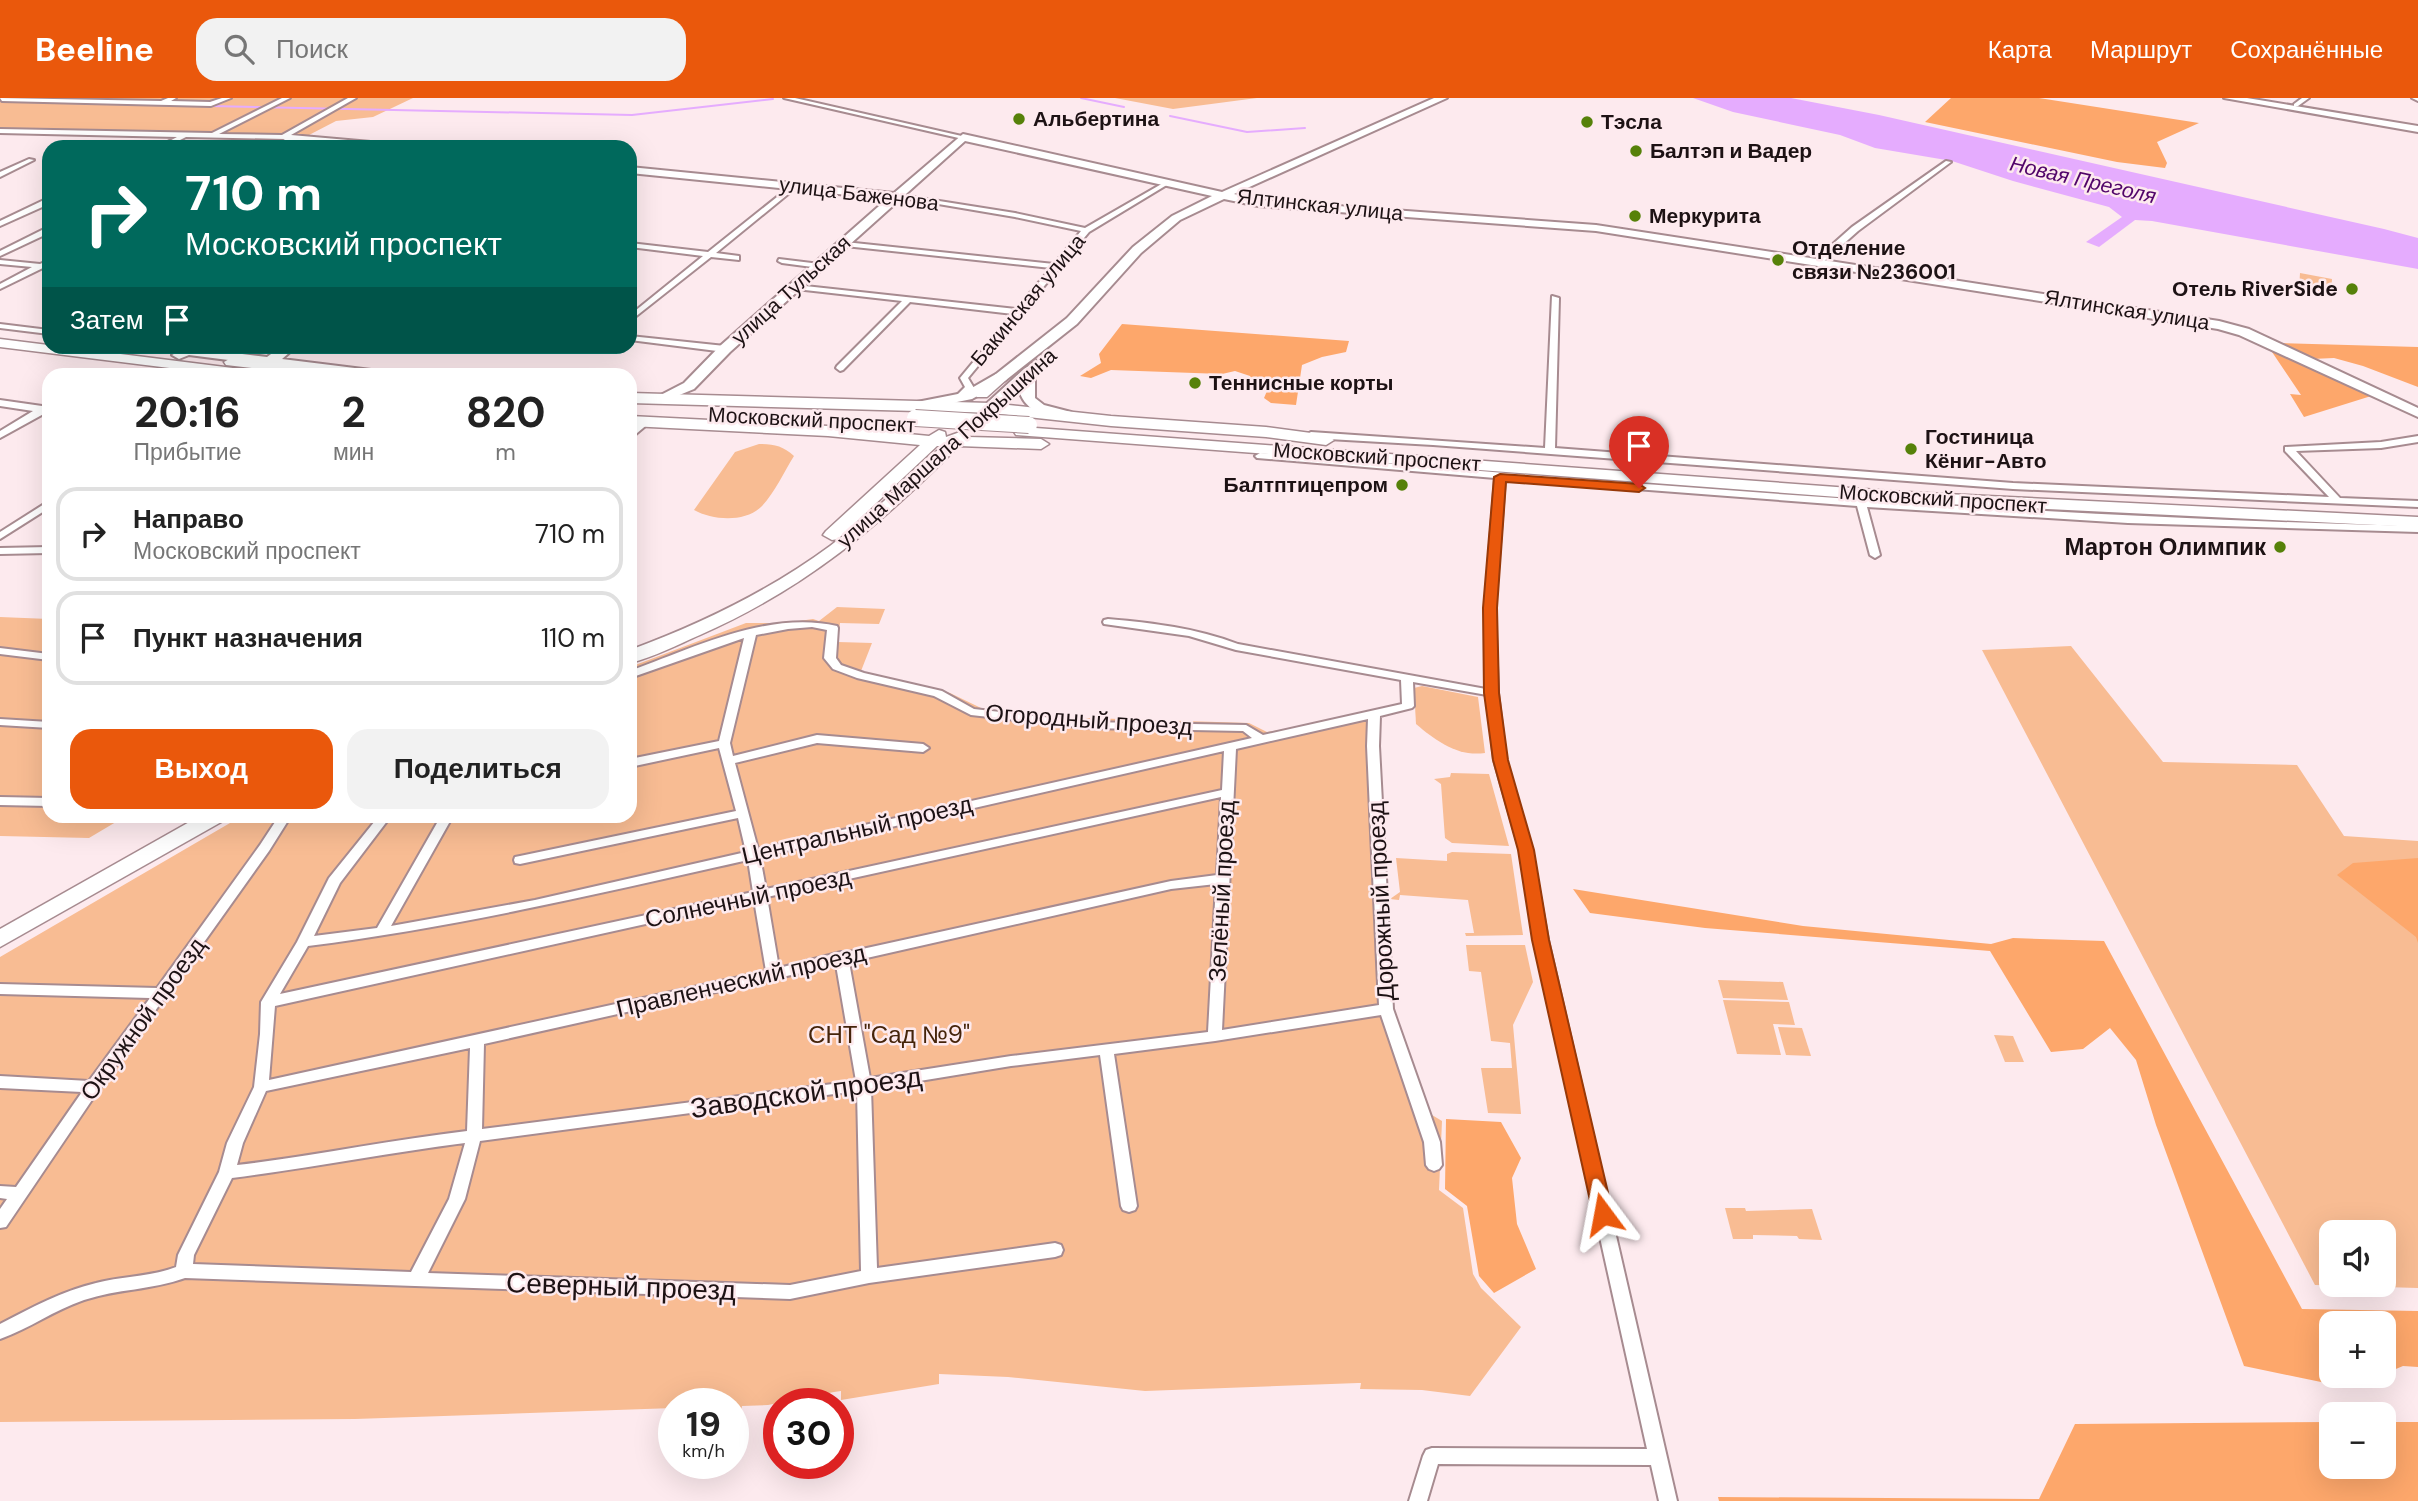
<!DOCTYPE html>
<html lang="ru">
<head>
<meta charset="utf-8">
<style>
	:root { --surface:#fff; --page:#f2f2f2; --text:#222; --muted:#767676; --line:#e0e0e0; --accent:#ea580c }
	body { margin:0; font-family:"DM Sans",sans-serif; background:var(--page); color:var(--text); height:100vh; display:flex; flex-direction:column; font-size:26px; white-space:nowrap }
	* { box-sizing:border-box; margin:0 }
	p { font-size:23px; color:var(--muted) }
	.icon { flex:none; width:38px; height:38px; fill:none; stroke:currentColor; stroke-width:2; stroke-linecap:round; stroke-linejoin:round }
	.map { position:relative; flex:1; overflow:hidden }
	.panel { position:absolute; left:42px; top:270px; width:595px; height:455px; display:flex; flex-direction:column; background:var(--surface); border-radius:21px; box-shadow:0 7px 28px #0002 }
	.panel>* { flex:none }
	.top-card { position:absolute; left:42px; top:42px; width:595px; height:214px; border-radius:21px; box-shadow:0 7px 28px #0002; background:#00695c; color:#fff; overflow:hidden }
	.controls { position:absolute; left:2319px; top:1122px; display:grid; gap:14px }
	.controls a { display:grid; place-items:center; width:77px; height:77px; border-radius:14px; background:var(--surface); box-shadow:0 7px 28px #0002; font-size:35px }
	.speed { position:absolute; left:658px; top:1290px; display:flex; gap:14px; font-size:35px; font-weight:700; text-align:center }
	.speed>* { display:grid; place-content:center; width:91px; height:91px; border-radius:50%; background:var(--surface); box-shadow:0 7px 28px #0002; line-height:1 }
	.speed small { font-size:18px; font-weight:400 }
	.speed .limit { border:10px solid #d22; background:#fff; color:#111 }
	.pin { position:absolute; display:grid; place-items:center; width:60px; height:60px; color:#fff; margin:-72px -30px; border-radius:50% 50% 50% 0; rotate:-45deg; box-shadow:0 0 7px #0007 }
	.pin .icon { rotate:45deg }
	.me { position:absolute; width:77px; margin:-38px; rotate:347deg; stroke-linejoin:round; filter:drop-shadow(0 0 5px #0008) }
	.turn { display:flex; align-items:center; gap:24px; height:147px; padding:0 28px; font-size:32px }
	.turn .icon { width:91px; height:91px; stroke-width:2.5 }
	.turn b { display:block; font-size:49px; line-height:60px }
	.then { display:flex; align-items:center; height:66px; padding:0 28px; background:#0003; gap:14px; font-size:26px }
	.eta { display:flex; justify-content:space-evenly; align-items:center; height:119px; text-align:center }
	.eta b { font-size:42px; font-weight:700; line-height:49px }
	.button { display:flex; gap:14px; margin-top:auto; padding:14px 28px }
	.button a { flex:1; height:80px; border-radius:21px; background:var(--accent); color:#fff; font-size:28px; font-weight:700; line-height:80px; text-align:center }
	.button a+a { background:var(--page); color:var(--text) }
	ul { padding:0; list-style:none }
	li { display:flex; align-items:center; gap:21px; height:94px; margin:0 14px 10px; padding:0 14px; border:4px solid var(--line); border-radius:21px }
	li div { flex:1 }
	li b { display:block; font-size:26px }
	li em { font-style:normal }
	header { display:flex; align-items:center; gap:42px; box-sizing:border-box; height:98px; padding:0 35px; background:var(--accent); color:#fff }
	header strong { font-size:33px }
	nav { display:flex; gap:38px; margin-inline-start:auto; font-size:24px }
	.search { width:490px; height:63px; background:var(--page); display:flex; align-items:center; gap:18px; box-sizing:border-box; padding:0 24px; border-radius:21px; color:var(--muted); font-size:26px }
	.map>svg:first-child { display:block }
	.green { fill:#f8bc93; fill-rule:evenodd }
	.forest { fill:#fda76b }
	.water { fill:#e5acfe }
	.lines { fill:none; stroke-linecap:round; stroke-linejoin:round }
	.stream { stroke:#e5acfe; stroke-width:2 }
	.street-casing { stroke:#a78b90; stroke-width:4 }
	.secondary-casing { stroke:#a78b90; stroke-width:4 }
	.primary-casing { stroke:#a78b90; stroke-width:3 }
	.street { fill:#fff; fill-rule:evenodd }
	.secondary { fill:#fff; fill-rule:evenodd }
	.primary { fill:#fff; fill-rule:evenodd }
	.primary-bridge-casing { stroke:#a78b90; stroke-width:18; stroke-linecap:butt }
	.primary-bridge { stroke:#fff; stroke-width:16 }
	.route { fill:#ea580c; stroke:#983908; stroke-width:2 }
	.poi-dot { fill:#568109; stroke:#fdeaee; stroke-width:2.5 }
	.labels { text-anchor:middle; stroke-width:5; stroke-linejoin:round; paint-order:stroke }
	.far-poi-label { font-size:21px; font-weight:bold; fill:#1d1214; stroke:#fdeaee; text-anchor:start }
	.far-water-label { font-size:21px; font-style:italic; fill:#510469; stroke:#fdeaee }
	.far-street-label { font-size:21px; fill:#1d1214; stroke:#fdeaee }
	.poi-label { font-size:24px; font-weight:bold; fill:#1d1214; stroke:#fdeaee; text-anchor:end }
	.street-label { font-size:24px; fill:#1d1214; stroke:#fdeaee }
	.park-label { font-size:24px; fill:#45240a; stroke:#fdeaee }
	.near-street-label { font-size:28px; fill:#1d1214; stroke:#fdeaee }
</style>
</head>
<body>
<header>
<strong>Beeline</strong>
<div class="search"><svg class="icon" aria-label="search" viewBox="0 0 24 24"><circle cx="10" cy="10" r="6"/><path d="M15 15l6 6"/></svg>Поиск</div>
<nav><a>Карта</a><a>Маршрут</a><a>Сохранённые</a></nav>
</header>
<div class="map">
<svg width="2418" height="1403" viewBox="0 0 2418 1403">
	<rect width="100%" height="100%" fill="#fdeaee"/>
	<g class="green">
		<path d="M0 0H413L373 19 336 23 309 37 0 30Z"/>
		<path d="M1115 0H1257L1173 11Z"/>
		<path d="M2300 175 2332 181 2331 195 2299 190Z"/>
		<path d="M759 346C774 346 783 348 794 358 784 374 774 396 761 409 744 425 712 422 694 412L735 354Z"/>
		<path d="M837 509 885 511 879 526 840 525 838 544 872 545 861 573H858L950 595 981 610 1023 618 1249 625 1267 634 1370 618 1394 939 1417 1008 1442 1023 1439 1092 1463 1110 1473 1176 1481 1190 1521 1229 1470 1298 1422 1292 1360 1291 1361 1285H1358L1145 1293 1008 1279 939 1276V1286L841 1302V1293L834 1294 768 1307 742 1308 741 1313H733V1306H674V1310L355 1321 0 1324V859L242 718H630V569L746 525H785L813 521 819 523Z"/>
		<path d="M0 519 49 521V718H126L89 740 0 738Z"/>
		<path d="M2071 548 2163 664 2297 667 2344 738 2418 743V1190L2315 1187 1982 552ZM2331 1134H2384V1186H2331Z"/>
		<path d="M1422 588 1478 599 1485 655C1458 659 1436 643 1416 626L1414 590Z"/>
		<path d="M1451 675 1489 676 1509 748 1452 745 1445 740 1441 686 1434 681 1450 679Z"/>
		<path d="M1452 754 1511 756 1523 837 1466 838 1465 835H1474L1468 802 1400 797 1399 802 1390 801 1400 794 1396 760 1447 763V756Z"/>
		<path d="M1466 847H1525L1533 884 1513 927 1521 1016 1488 1015 1481 970H1512L1510 945 1491 943 1481 874 1469 873Z"/>
		<path d="M1718 882 1783 884 1788 902 1723 900Z"/>
		<path d="M1723 902 1789 904 1795 927 1773 926 1781 957 1737 956Z"/>
		<path d="M1778 929 1802 930 1811 958 1786 957Z"/>
		<path d="M1994 937 2013 938 2024 964H2005Z"/>
		<path d="M1725 1110H1745L1746 1113 1812 1111 1822 1142 1799 1141 1797 1138 1753 1137V1141H1733Z"/>
	</g>
	<g class="forest">
		<path d="M1951 0H2039L2199 25 2157 44 2167 65 2165 70 2117 64 1925 24Z"/>
		<path d="M1122 226 1349 243 1346 254 1322 259 1302 267 1296 307 1271 305 1264 300 1267 293 1261 289H1250V278L1235 273 1222 276 1111 272 1091 280 1080 278 1101 265 1099 256Z"/>
		<path d="M2277 245 2418 249V289L2363 268 2334 260 2312 261 2384 294 2304 319 2290 296 2301 297 2270 251Z"/>
		<path d="M2418 760V845L2416 839 2337 777 2353 765Z"/>
		<path d="M1573 791 1803 828 1991 846 2013 840 2104 843 2302 1211 2418 1213V1269L2403 1268 2384 1276V1225H2331V1278H2379L2350 1290 2244 1268 2156 1027 2136 962 2110 930 2083 951 2051 954 1990 853 1705 830 1590 815Z"/>
		<path d="M1446 1021 1501 1024 1521 1060 1512 1080 1517 1126 1536 1171 1494 1195 1479 1178 1467 1108 1445 1091Z"/>
		<path d="M2331 1324V1368H2384V1324H2418V1403H1719L1718 1399 2039 1401 2075 1326Z"/>
	</g>
	<path class="water" d="M1693 0H1791L1879 17 2384 131 2418 140V171L2152 123 2135 122 2099 149 2086 144 2122 119 2109 109 2013 83 1952 63 1875 50 1840 37 1733 14Z"/>
	<g class="lines">
		<g class="stream">
			<path d="M1081 0 1124 9"/>
			<path d="M0 3 128 6"/>
			<path d="M210 8 632 17 773 1"/>
			<path d="M1170 18 1247 34 1305 30"/>
		</g>
		<defs>
			<g id="street">
				<path d="M0 0 161 3 168 0H176L171 3 210 4 222 0H231L211 8 2 3Z"/>
				<path d="M282 0H290L219 36 282 37 348 0H356L291 37 405 47 408 49C371 49 335 43 298 42 288 42 282 49 272 49L285 41 186 39 166 49H158L177 39 0 35V31L212 35Z"/>
				<path d="M784 0H795L966 39 963 41Z"/>
				<path d="M2302 0H2309L2298 8H2294V6Z"/>
				<path d="M2412 0H2418V3Z"/>
				<path d="M29 61 34 62 0 79V74Z"/>
				<path d="M1946 63 1951 64 1858 133 1822 165H1816V161L1852 129Z"/>
				<path d="M1165 84 1170 85 1089 134 968 280 974 290 961 302 954 300 965 289 960 280 1013 216 910 204 843 272 840 273 836 270 837 268 902 203 796 191 792 189 796 187 1016 211 1051 170 845 148 841 146 845 144 1054 166 1081 133 1015 119 891 98 895 96 1015 115 1085 130Z"/>
				<path d="M792 87 798 88 716 155 739 158V162L711 159 630 223V217L703 158 630 149V145L708 154Z"/>
				<path d="M46 101H49V106L0 128V123Z"/>
				<path d="M46 130H49V135L0 158V153Z"/>
				<path d="M779 161 820 166 824 168 820 170 782 165 778 163Z"/>
				<path d="M0 162 40 166 49 162V167L0 191V186L32 169 0 166Z"/>
				<path d="M1552 198 1559 200 1555 350 2013 385 2329 399 2285 353V349L2381 344 2418 338V344L2381 350 2296 353 2340 400 2418 403V409L2013 391 1433 347 1311 340 1306 337 1311 334 1545 350Z"/>
				<path d="M0 226 49 232V236L0 230Z"/>
				<path d="M630 238 725 248 729 251 725 254 630 242Z"/>
				<path d="M152 248H175L191 253 187 256Z"/>
				<path d="M0 302 42 308 48 310 49 313 0 340V333L33 313 0 308Z"/>
				<path d="M646 320 651 323 649 325 630 341V333Z"/>
				<path d="M1260 355C1646 387 2031 419 2418 428V434L2128 425 1867 409 1880 457 1875 460 1870 457 1857 408 1505 381 1495 511 1498 595 1506 662 1532 753 1548 842 1677 1403H1659L1651 1367 1438 1366 1427 1403H1409L1423 1358 1426 1352 1432 1350 1647 1351 1534 842 1520 753 1494 662 1487 597 1413 584 1414 608 1412 610 1380 618 1379 648 1393 911 1440 1044 1442 1067 1439 1071 1434 1073 1429 1071 1426 1067 1424 1044 1381 917 1215 943 1114 956 1137 1108 1135 1112 1129 1114 1123 1112 1121 1108 1100 957 1011 968 871 991 877 1170 1055 1145 1061 1147 1063 1152 1061 1157 1055 1159 869 1185 790 1201 185 1180C152 1192 117 1191 84 1202 54 1212 29 1231 0 1241V1226C31 1210 62 1193 96 1185 122 1178 151 1179 176 1169L178 1157 219 1074 227 1045 254 989 260 936 261 904 297 844 329 780 379 718H391L340 785 314 838 377 830 441 718H453L391 828 535 802 746 754 738 720 520 766 515 765 514 762 515 759 520 758 736 713 719 650 630 669V661L719 643 744 540 630 580V573C693 550 769 512 837 528L838 530 836 560 841 567 864 575 942 593 974 611 1087 624 1246 627 1263 637 1402 606 1401 582 1236 552 1189 538 1104 526 1103 524 1104 522 1108 521C1153 525 1196 530 1238 546L1486 591 1485 511 1495 380 1257 360 1255 358ZM812 529 827 532 824 560 833 571 857 580 934 598 971 617 1087 630 1243 633 1252 640 758 751 735 665 817 645 923 654 929 650 923 646 817 637 733 658 730 645 756 537 788 531ZM1368 621 1367 648 1379 907 1222 932 1236 651ZM1224 653 1222 692 766 791 760 759ZM1221 699 1217 777 1171 783 844 855 841 854 779 870 767 799ZM748 762 753 794 280 896 308 848C457 829 602 795 748 762ZM1216 786 1208 934 1011 958 870 980 849 864 1171 791ZM754 802 766 873 269 982 275 908ZM836 867 856 983 482 1031 484 946ZM470 950 467 1033C390 1042 314 1058 237 1067L243 1045 266 993ZM857 993 861 1173 790 1187 428 1175 465 1101 480 1043ZM465 1045 449 1101 411 1174 193 1166 194 1157 232 1080C310 1070 387 1055 465 1045Z"/>
				<path d="M49 403V410L0 441V434Z"/>
				<path d="M49 449V455L0 456V450Z"/>
				<path d="M0 550 49 556V562L0 556Z"/>
				<path d="M0 621 49 624V630L0 627Z"/>
				<path d="M0 699 49 700V708L0 707Z"/>
				<path d="M279 718H291L269 753 98 993 6 1129 0 1130V1111L7 1101 0 1100V1088L16 1089 82 994 0 990V978L89 983 150 900 0 896V886L157 890 260 747Z"/>
			</g>
			<g id="secondary">
				<path d="M1434 0H1447L1234 96 1258 102 1596 127 2219 223 2249 231 2418 310V319L2239 237 2218 231 1596 133 1258 108 1224 101 1180 122 1141 155 1077 226 1006 282 972 301 922 311 917 310V304L963 295 996 276 1067 220 1133 149 1172 118 1212 98 965 43 730 254 694 291 660 305 653 301 684 285 720 248 887 101 630 75V69L894 95 963 36 1222 94Z"/>
				<path d="M2224 0H2247L2418 28V34Z"/>
				<path d="M282 248H297L282 261 371 272 378 276H343L273 268 260 270 259 266 189 257 179 261 172 257 187 249 267 259Z"/>
				<path d="M1043 259 1050 263 1035 277V300L1044 307 1071 314V320C1051 324 1023 313 1019 291L995 313H985V307L1024 271Z"/>
			</g>
			<g id="primary">
				<path d="M0 241 249 272 256 276H218L0 249Z"/>
				<path d="M231 260 340 272 347 276H304L226 267 224 264Z"/>
				<path d="M1001 275 1008 279 1006 282 987 299H977L974 296 977 293 996 276Z"/>
				<path d="M630 295 990 305 1111 318 1266 329 1326 337 1334 342 1326 347 1266 339 1111 328 990 315 630 305Z"/>
				<path d="M630 318 828 328 929 338 939 332 945 334 946 339 960 334 968 339 1041 341 1049 346 1041 351 959 348C878 429 806 490 700 537 677 547 654 559 630 565V552C700 526 769 493 830 448 870 418 906 383 942 348H937L838 441 832 442 823 437 826 433 920 347 828 338 630 328Z"/>
				<path d="M1022 329 1905 394 2418 419V429L1905 404 1016 337 1014 334Z"/>
				<path d="M200 718H226L223 723 0 849V831Z"/>
			</g>
		</defs>
		<use href="#street" class="street-casing"/>
		<use href="#secondary" class="secondary-casing"/>
		<use href="#primary" class="primary-casing"/>
		<use href="#street" class="street"/>
		<use href="#secondary" class="secondary"/>
		<use href="#primary" class="primary"/>
		<defs>
			<path id="primary-bridge" d="M915 320 1029 327"/>
		</defs>
		<use href="#primary-bridge" class="primary-bridge-casing"/>
		<use href="#primary-bridge" class="primary-bridge"/>
	</g>
	<path class="route" d="M1500 376 1639 386 1645 390 1639 394 1506 384 1497 510 1499 595 1508 662 1534 752 1549 842 1613 1116 1610 1122 1603 1124 1596 1122 1593 1116 1532 842 1518 752 1493 662 1484 595 1483 510 1494 379Z"/>
	<g class="poi-dot">
		<circle cx="1019" cy="21" r="7"/>
		<circle cx="1587" cy="24" r="7"/>
		<circle cx="1636" cy="53" r="7"/>
		<circle cx="1635" cy="118" r="7"/>
		<circle cx="1778" cy="162" r="7"/>
		<circle cx="2352" cy="191" r="7"/>
		<circle cx="1195" cy="285" r="7"/>
		<circle cx="1911" cy="351" r="7"/>
		<circle cx="1402" cy="387" r="7"/>
		<circle cx="2280" cy="449" r="7"/>
	</g>
	<g class="labels">
		<g class="far-poi-label">
			<text x="1033" y="28">Альбертина</text>
			<text x="1601" y="31">Тэсла</text>
			<text x="1650" y="60">Балтэп и Вадер</text>
			<text x="1649" y="125">Меркурита</text>
			<text x="1792" y="157">Отделение<tspan x="1792" dy="24">связи №236001</tspan></text>
			<text x="2338" y="198" text-anchor="end">Отель RiverSide</text>
			<text x="1209" y="292">Теннисные корты</text>
			<text x="1925" y="346">Гостиница<tspan x="1925" dy="24">Кёниг-Авто</tspan></text>
			<text x="1388" y="394" text-anchor="end">Балтптицепром</text>
		</g>
		<g class="far-water-label">
			<text transform="translate(2083 82) rotate(13)" y="7">Новая Преголя</text>
		</g>
		<g class="far-street-label">
			<text transform="translate(859 96) rotate(7)" y="7">улица Баженова</text>
			<text transform="translate(1320 107) rotate(6)" y="7">Ялтинская улица</text>
			<text transform="translate(791 192) rotate(-42)" y="7">улица Тульская</text>
			<text transform="translate(1028 202) rotate(-50)" y="7">Бакинская улица</text>
			<text transform="translate(2127 212) rotate(9)" y="7">Ялтинская улица</text>
			<text transform="translate(812 322) rotate(3)" y="7">Московский проспект</text>
			<text transform="translate(947 350) rotate(-42)" y="7">улица Маршала Покрышкина</text>
			<text transform="translate(1377 359) rotate(4)" y="7">Московский проспект</text>
			<text transform="translate(1943 401) rotate(4)" y="7">Московский проспект</text>
		</g>
		<g class="poi-label">
			<text x="2266" y="457">Мартон Олимпик</text>
		</g>
		<g class="street-label">
			<text transform="translate(1089 622) rotate(4)" y="8">Огородный проезд</text>
			<text transform="translate(857 732) rotate(-13)" y="8">Центральный проезд</text>
			<text transform="translate(1222 793) rotate(-87)" y="8">Зелёный проезд</text>
			<text transform="translate(748 800) rotate(-12)" y="8">Солнечный проезд</text>
			<text transform="translate(1381 803) rotate(-93)" y="8">Дорожный проезд</text>
			<text transform="translate(741 883) rotate(-13)" y="8">Правленческий проезд</text>
			<text transform="translate(143 921) rotate(-54)" y="8">Окружной проезд</text>
		</g>
		<g class="park-label">
			<text x="889" y="945">СНТ "Сад №9"</text>
		</g>
		<g class="near-street-label">
			<text transform="translate(806 994) rotate(-8)" y="10">Заводской проезд</text>
			<text transform="translate(621 1188) rotate(2)" y="10">Северный проезд</text>
		</g>
	</g>
</svg>
<div class="controls">
<a><svg class="icon" aria-label="sound" viewBox="0 0 24 24"><path d="M4 9h4l5-4v14l-5-4H4zM17 9q2 3 0 6"/></svg></a>
<a>+</a>
<a>−</a>
</div>
<div class="speed"><div>19<small>km/h</small></div><div class="limit">30</div></div>
<div class="pin" style="left:1639px;top:390px;background:#d93025"><svg class="icon" aria-label="arrive" viewBox="0 0 24 24"><path d="M6 21V4h12l-3 4 3 4H6"/></svg></div>
<svg class="me" style="left:1603px;top:1116px" viewBox="-20 -20 40 40"><path d="M0-17L14 15 0 8-14 15z" fill="#ea580c" stroke="#fff" stroke-width="4"/></svg>
<div class="top-card">
<div class="turn"><svg class="icon" aria-label="right" viewBox="0 0 24 24"><path d="M7 20v-9h11M14 6l5 5-5 5"/></svg><div><b>710 m</b>Московский проспект</div></div>
<div class="then">Затем<svg class="icon" aria-label="arrive" viewBox="0 0 24 24"><path d="M6 21V4h12l-3 4 3 4H6"/></svg></div>
</div>
<section class="panel">
<div class="eta">
<div><b>20:16</b><p>Прибытие</p></div>
<div><b>2</b><p>мин</p></div>
<div><b>820</b><p>m</p></div>
</div>
<ul>
<li><svg class="icon" aria-label="right" viewBox="0 0 24 24"><path d="M7 20v-9h11M14 6l5 5-5 5"/></svg><div><b>Направо</b><p>Московский проспект</p></div><em>710 m</em></li>
<li><svg class="icon" aria-label="arrive" viewBox="0 0 24 24"><path d="M6 21V4h12l-3 4 3 4H6"/></svg><div><b>Пункт назначения</b></div><em>110 m</em></li>
</ul>
<div class="button"><a>Выход</a><a>Поделиться</a></div>
</section>
</div>
</body>
</html>
